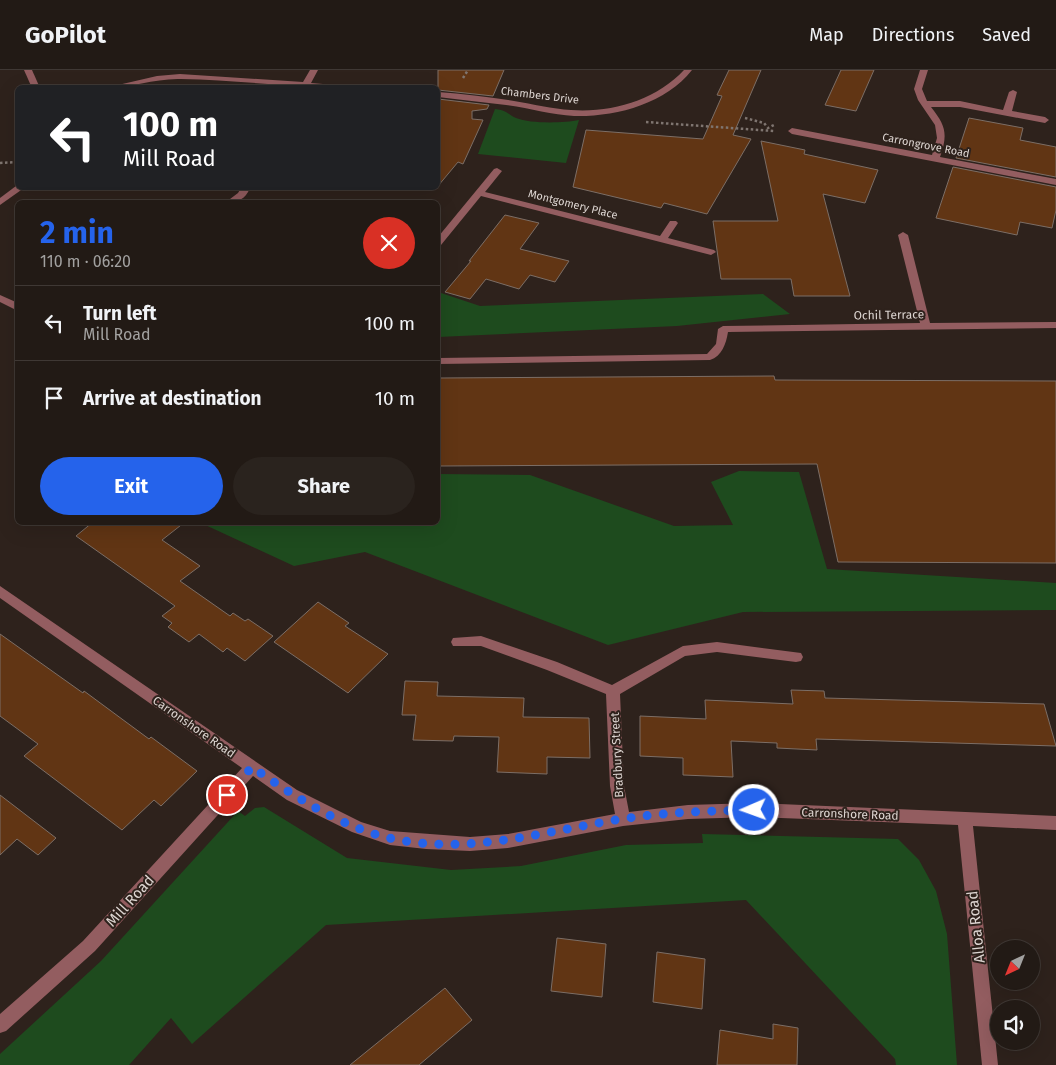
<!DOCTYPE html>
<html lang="en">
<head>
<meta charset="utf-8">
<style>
	:root { --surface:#221a15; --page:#2a231e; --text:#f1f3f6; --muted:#a2a1a0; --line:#3f3834; --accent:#2563eb }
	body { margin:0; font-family:"Fira Sans",sans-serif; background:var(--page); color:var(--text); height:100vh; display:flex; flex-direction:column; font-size:19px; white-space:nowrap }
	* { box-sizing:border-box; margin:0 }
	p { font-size:16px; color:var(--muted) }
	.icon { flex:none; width:28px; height:28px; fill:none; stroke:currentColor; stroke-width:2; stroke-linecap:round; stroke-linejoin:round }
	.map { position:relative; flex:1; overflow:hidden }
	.panel { position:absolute; left:15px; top:130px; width:425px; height:325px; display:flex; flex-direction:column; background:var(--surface); border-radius:8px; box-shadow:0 5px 20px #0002,0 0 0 1px var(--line) }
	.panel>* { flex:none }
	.hud { position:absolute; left:15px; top:15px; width:425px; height:105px; border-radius:8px; box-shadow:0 5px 20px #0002,0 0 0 1px var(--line); background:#202124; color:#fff; overflow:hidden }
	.needle { width:32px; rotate:223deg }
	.controls { position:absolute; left:990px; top:870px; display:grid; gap:10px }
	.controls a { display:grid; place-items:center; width:50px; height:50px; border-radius:50%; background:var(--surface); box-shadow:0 5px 20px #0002,0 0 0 1px var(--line); font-size:25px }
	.pin { position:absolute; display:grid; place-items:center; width:42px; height:42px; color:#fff; margin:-21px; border:2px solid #fff; border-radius:50%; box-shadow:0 1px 5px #0007 }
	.me { position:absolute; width:55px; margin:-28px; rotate:268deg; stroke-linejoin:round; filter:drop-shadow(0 0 4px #0008) }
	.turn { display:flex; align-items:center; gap:18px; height:105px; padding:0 25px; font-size:22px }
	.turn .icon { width:65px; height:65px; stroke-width:2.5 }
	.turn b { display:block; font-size:35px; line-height:42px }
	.round { display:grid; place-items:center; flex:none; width:52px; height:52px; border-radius:26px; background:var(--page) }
	.summary { display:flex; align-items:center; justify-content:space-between; height:85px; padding:0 25px }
	h1 { font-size:30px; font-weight:700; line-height:38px; color:var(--accent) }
	.primary-button { display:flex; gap:10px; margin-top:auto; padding:10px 25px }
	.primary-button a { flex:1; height:58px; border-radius:30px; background:var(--accent); color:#fff; font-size:20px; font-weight:700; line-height:58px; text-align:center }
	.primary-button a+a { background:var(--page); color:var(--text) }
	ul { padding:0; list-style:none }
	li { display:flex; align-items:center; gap:15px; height:75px; padding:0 25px; border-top:1px solid var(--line) }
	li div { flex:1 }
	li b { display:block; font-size:19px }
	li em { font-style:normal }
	header { display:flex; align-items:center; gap:30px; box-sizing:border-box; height:70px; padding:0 25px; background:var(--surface); border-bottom:1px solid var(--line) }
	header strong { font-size:24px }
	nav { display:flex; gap:28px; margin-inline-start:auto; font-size:18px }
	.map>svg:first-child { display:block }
	.green { fill:#1e4b1e }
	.building { fill:#613514; stroke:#7c6e66 }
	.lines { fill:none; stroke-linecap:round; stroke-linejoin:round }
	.path { stroke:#7f7570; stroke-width:2.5; stroke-dasharray:2.5 2.5; stroke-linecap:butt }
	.minor { fill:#935d60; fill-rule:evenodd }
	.route { stroke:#2563eb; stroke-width:9; stroke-dasharray:0 16.2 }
	.labels { text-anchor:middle; stroke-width:4; stroke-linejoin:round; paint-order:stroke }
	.far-street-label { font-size:11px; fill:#ddd5d1; stroke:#2e221c }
	.street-label { font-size:12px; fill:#ddd5d1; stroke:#2e221c }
	.near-street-label { font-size:15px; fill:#ddd5d1; stroke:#2e221c }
</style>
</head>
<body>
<header>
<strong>GoPilot</strong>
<nav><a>Map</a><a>Directions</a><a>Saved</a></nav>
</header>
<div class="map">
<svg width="1056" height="995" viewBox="0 0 1056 995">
	<rect width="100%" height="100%" fill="#2e221c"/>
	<g class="green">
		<path d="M495 39C509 41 507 44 516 48 531 54 564 53 579 50L566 93 478 84Z"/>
		<path d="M438 222 480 236 763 224 790 244 677 256 438 267Z"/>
		<path d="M739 401 799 402 827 499 1056 513V540L743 542 608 575 365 482 294 496 201 453 438 452V404L530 405 674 456 733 455 711 412Z"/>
		<path d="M264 737 347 788 451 800 521 796 626 775 703 773 702 764 898 769 919 790 936 821 947 864 957 995H896L895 989 746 830 326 855 192 974 171 948 129 995H0V984L101 891 238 741 245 746 255 738Z"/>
	</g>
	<g class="building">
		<path d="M438 0H504L493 26 438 20Z"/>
		<path d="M729 0H761L733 65 751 69 707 144 664 133 661 138 573 117 586 60 703 69 722 26 717 25Z"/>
		<path d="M841 0H874L856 41 825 35Z"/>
		<path d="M438 29 489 35 487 39 472 41V49L483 50 463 94 458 92 438 116Z"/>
		<path d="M969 48 1023 58 1020 70 1056 77V107L956 88Z"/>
		<path d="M761 71 805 80 804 84 878 100 865 133 823 124 850 226H794L791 209H721L713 151H778Z"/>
		<path d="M953 97 1056 117V140L1052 158 1020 152 1017 165 936 148Z"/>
		<path d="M505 145 539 153 520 179 569 191 555 212 530 205 519 219 486 209 470 229 445 222 471 191H469Z"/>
		<path d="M774 306 775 310 1056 311V493L838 492 817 394 438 396V308Z"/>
		<path d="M93 452H185L162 470 200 496 180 511 230 546 233 543 245 551 248 549 273 566 245 591 227 578 223 582 199 564 189 572 168 557 172 553 162 546 175 536 76 466Z"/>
		<path d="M318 532 349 553 345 556 388 584 348 623 274 572Z"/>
		<path d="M0 564 83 623 84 621 149 669 151 667 197 701 161 736 154 730 122 760 24 686 38 674 0 646Z"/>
		<path d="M405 611 438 612 437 626 524 628 523 647 589 648 590 688 547 687V704L497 702 499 667 454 666 453 671 413 670 416 645H402Z"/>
		<path d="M791 620 824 621 825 628 1044 634 1056 676 816 669 817 680 777 678V673L731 671 733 707 683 705V688L640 686V646L706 649 705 630 793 634Z"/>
		<path d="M0 725 56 768 38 785 17 769 0 785Z"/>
		<path d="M557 868 606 874 602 927 551 921Z"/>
		<path d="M657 882 705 889 702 939 653 932Z"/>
		<path d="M445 918 472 950 419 995H350Z"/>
		<path d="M773 954 798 958 797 995H717L720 960 773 969Z"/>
	</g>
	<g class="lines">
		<g class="path">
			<path d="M463 8 468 0"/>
			<path d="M745 48 764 53 768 58 776 54"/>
			<path d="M646 52 774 61"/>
			<path d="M0 93 18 92"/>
		</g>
		<g class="minor">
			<path d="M24 0H32L40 18H32Z"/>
			<path d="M310 0H318L311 13 347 16 351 18C294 18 238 10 181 9 156 8 131 18 105 18L157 6 180 4 303 12Z"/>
			<path d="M684 0H692C665 34 616 47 574 46 552 45 529 38 506 35 483 32 460 30 438 27V22C464 24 489 27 514 31 533 34 552 39 571 40 612 43 656 30 684 0Z"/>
			<path d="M920 0H928L922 19 927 31H960L1003 40 1009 22 1013 20 1017 22 1012 41 1045 47 1049 50 1045 53 960 37H931C946 56 948 64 940 87L1056 109V115L792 64 788 61 792 58 932 85 937 68 935 55 918 30 914 19Z"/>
			<path d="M497 98 502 101 485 122 660 166 670 151H676L678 153 668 168 714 180 716 182 711 185 481 126 441 175 438 176V167L494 99Z"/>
			<path d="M16 116 24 118 0 135V128Z"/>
			<path d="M241 118H250C245 130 238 132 226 132L238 123Z"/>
			<path d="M903 162 908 165 930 253 1056 252V258L728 262C726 274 722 286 710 290L438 294V288L707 284 716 274 718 259 723 256 920 253 898 165Z"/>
			<path d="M0 225 18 233V241L0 232Z"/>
			<path d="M0 516 297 720 361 752 390 761 470 767 508 764 615 744 610 716 606 624 547 600 481 576H453L451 572 453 568 481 566 557 592 612 615 683 576 717 572 801 583 803 587 801 591 796 592 717 582 685 586 620 624 624 716 629 742 688 735 754 733 1056 746V760L973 756 998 995H982L958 755 754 747 688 749 623 756 508 778 470 781 426 779 390 775 352 762 287 730 253 706 95 881 6 961 0 963V944L83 871 242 698 0 528Z"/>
		</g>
	</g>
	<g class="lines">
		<path class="route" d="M227 725 252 697C294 726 339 756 389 768 468 786 545 761 622 749 666 742 710 741 754 740"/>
	</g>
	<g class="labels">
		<g class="far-street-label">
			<text transform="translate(540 25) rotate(7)" y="4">Chambers Drive</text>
			<text transform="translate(926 75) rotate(11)" y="4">Carrongrove Road</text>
			<text transform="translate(573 134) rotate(14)" y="4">Montgomery Place</text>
		</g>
		<g class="street-label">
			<text transform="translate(889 245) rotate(-1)" y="4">Ochil Terrace</text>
			<text transform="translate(194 657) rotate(35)" y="4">Carronshore Road</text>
			<text transform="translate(617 685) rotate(-93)" y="4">Bradbury Street</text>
			<text transform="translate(850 744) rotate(2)" y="4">Carronshore Road</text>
		</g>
		<g class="near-street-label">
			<text transform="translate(130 831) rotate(-48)" y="5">Mill Road</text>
			<text transform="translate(976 857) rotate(-96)" y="5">Alloa Road</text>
		</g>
	</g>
</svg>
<div class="controls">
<a><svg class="needle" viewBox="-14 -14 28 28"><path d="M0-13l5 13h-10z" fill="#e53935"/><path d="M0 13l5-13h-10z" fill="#a2a1a0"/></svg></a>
<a><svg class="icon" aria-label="sound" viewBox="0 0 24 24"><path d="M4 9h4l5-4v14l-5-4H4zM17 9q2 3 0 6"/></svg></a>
</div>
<div class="pin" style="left:227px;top:725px;background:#d93025"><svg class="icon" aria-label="arrive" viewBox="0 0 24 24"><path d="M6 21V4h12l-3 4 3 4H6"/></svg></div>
<svg class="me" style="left:754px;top:740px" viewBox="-20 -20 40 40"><circle r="17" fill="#2563eb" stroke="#fff" stroke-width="3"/><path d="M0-11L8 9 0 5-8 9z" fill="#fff"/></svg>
<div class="hud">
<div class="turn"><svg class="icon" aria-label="left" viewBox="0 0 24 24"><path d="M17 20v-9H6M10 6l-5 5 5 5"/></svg><div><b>100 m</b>Mill Road</div></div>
</div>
<section class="panel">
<div class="summary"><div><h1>2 min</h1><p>110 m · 06:20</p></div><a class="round" style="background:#d93025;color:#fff"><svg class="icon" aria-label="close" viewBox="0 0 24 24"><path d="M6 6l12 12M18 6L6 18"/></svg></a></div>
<ul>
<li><svg class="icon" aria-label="left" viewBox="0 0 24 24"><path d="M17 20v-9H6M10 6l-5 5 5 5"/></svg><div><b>Turn left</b><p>Mill Road</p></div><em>100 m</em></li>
<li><svg class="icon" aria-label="arrive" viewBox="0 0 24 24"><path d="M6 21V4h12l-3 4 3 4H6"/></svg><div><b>Arrive at destination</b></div><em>10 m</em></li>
</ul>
<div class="primary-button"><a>Exit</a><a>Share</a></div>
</section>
</div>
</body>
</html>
